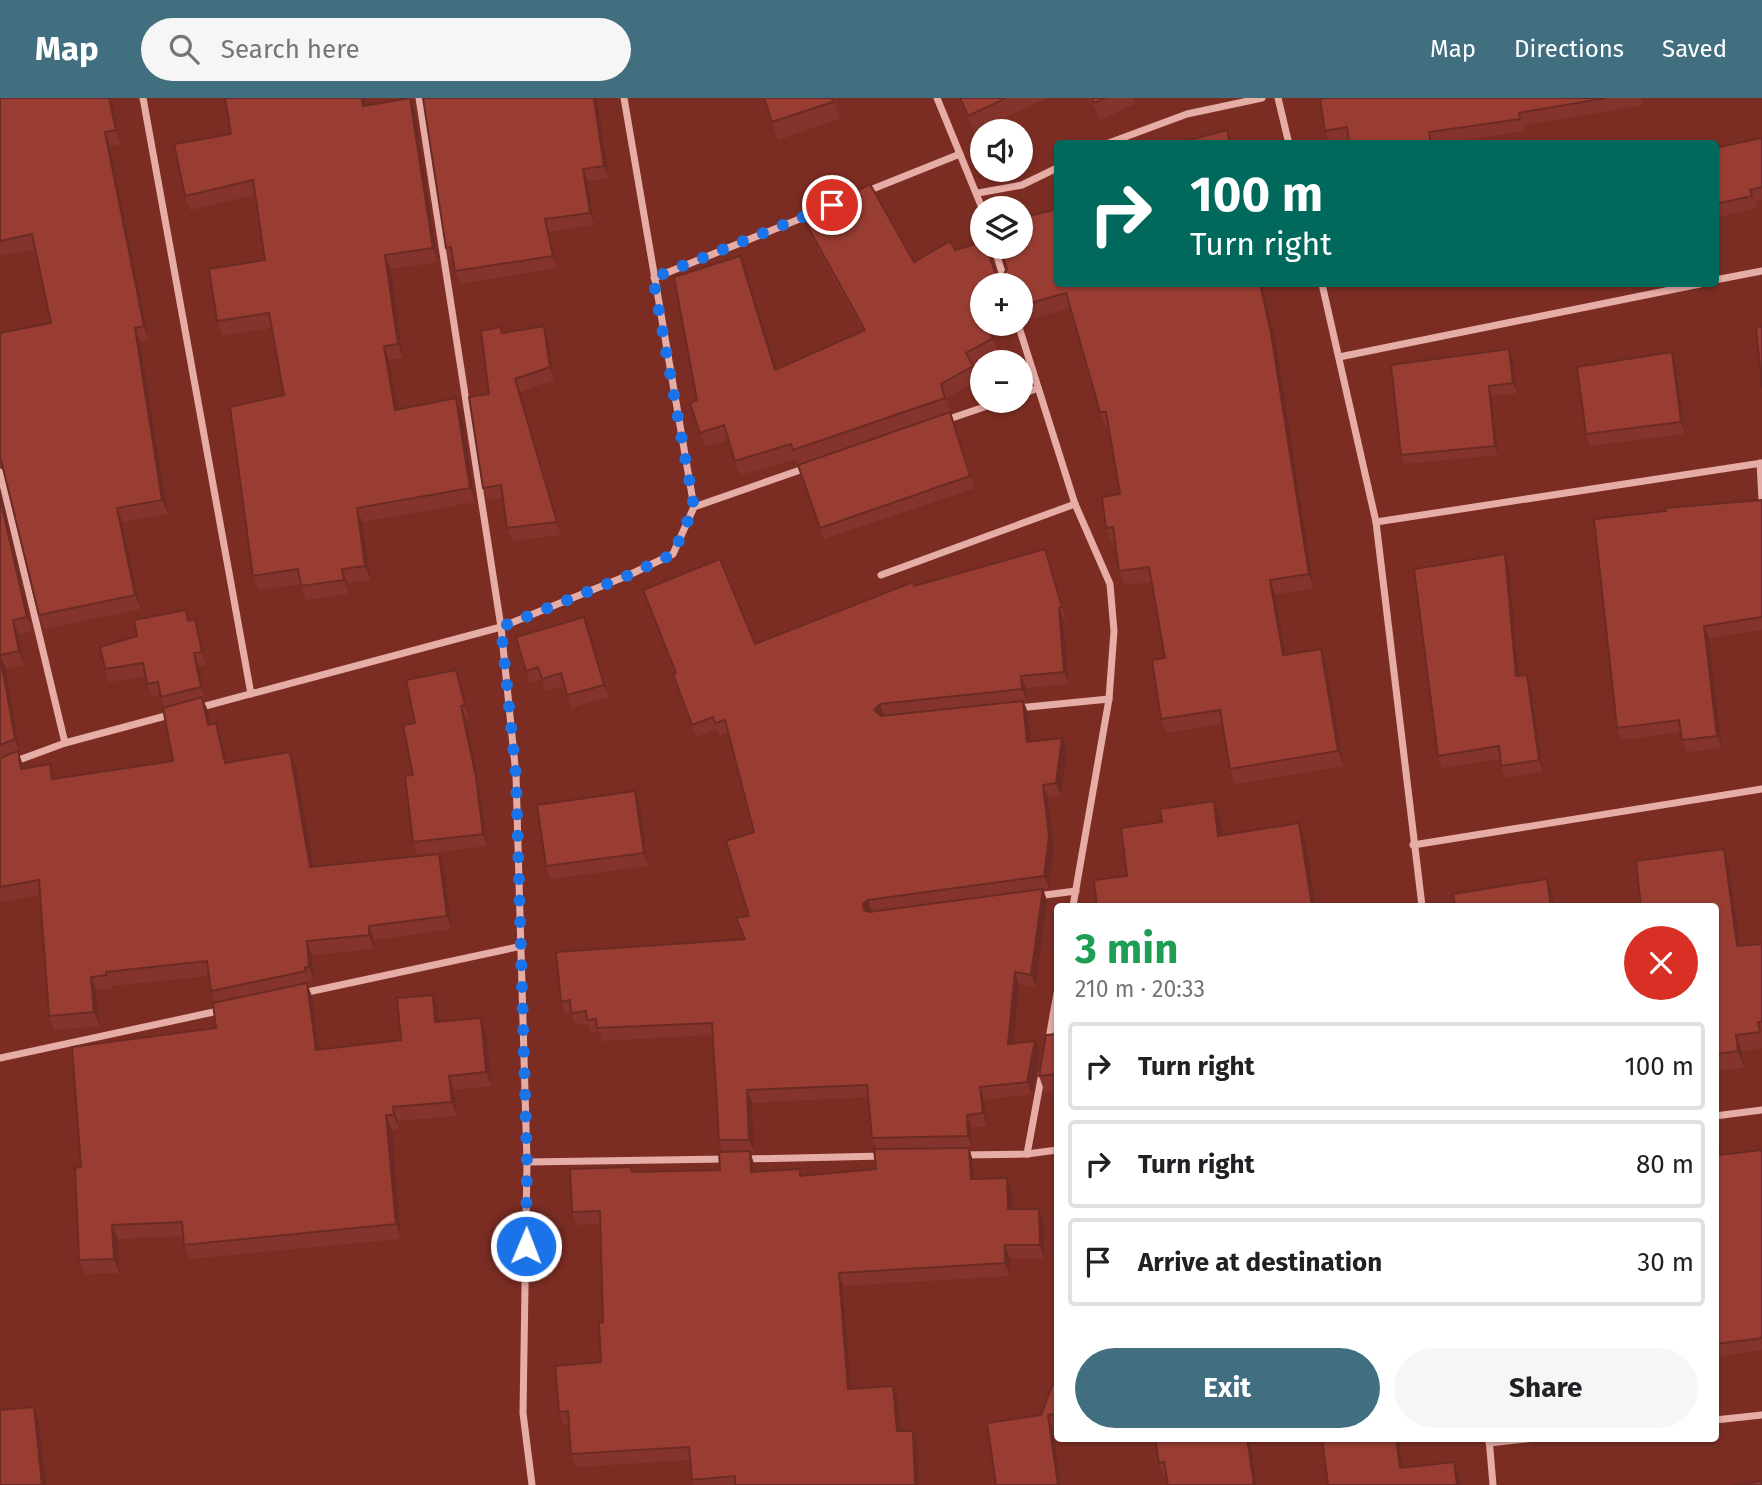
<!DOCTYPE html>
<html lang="en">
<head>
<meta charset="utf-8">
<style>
	:root { --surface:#fff; --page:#f6f6f6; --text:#202124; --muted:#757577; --line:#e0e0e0; --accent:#416f80 }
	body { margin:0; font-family:"Fira Sans",sans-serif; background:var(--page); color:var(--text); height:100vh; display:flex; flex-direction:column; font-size:26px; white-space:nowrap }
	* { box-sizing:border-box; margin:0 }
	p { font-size:23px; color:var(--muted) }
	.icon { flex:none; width:38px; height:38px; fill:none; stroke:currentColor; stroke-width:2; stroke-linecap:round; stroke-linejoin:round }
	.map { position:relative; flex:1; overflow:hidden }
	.side { position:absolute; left:1054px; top:805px; width:665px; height:539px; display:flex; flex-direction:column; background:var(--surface); border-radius:7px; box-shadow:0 2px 5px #0004 }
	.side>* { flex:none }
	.hud { position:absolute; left:1054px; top:42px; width:665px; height:147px; border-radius:7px; box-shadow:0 2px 5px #0004; background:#00695c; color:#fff; overflow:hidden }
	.tools { position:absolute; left:970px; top:21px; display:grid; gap:14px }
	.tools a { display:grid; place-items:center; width:63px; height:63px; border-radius:50%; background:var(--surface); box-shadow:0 2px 5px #0004; font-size:35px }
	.pin { position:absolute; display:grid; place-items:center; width:60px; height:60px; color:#fff; margin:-30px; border:4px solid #fff; border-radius:50%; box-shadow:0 2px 7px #0007 }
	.me { position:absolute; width:77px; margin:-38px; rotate:1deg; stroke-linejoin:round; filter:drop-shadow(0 0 5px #0008) }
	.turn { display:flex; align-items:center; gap:24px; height:147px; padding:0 21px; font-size:32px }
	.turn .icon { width:91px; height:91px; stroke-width:2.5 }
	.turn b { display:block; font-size:49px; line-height:60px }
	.round { display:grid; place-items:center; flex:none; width:74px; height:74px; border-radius:37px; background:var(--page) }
	.overview { display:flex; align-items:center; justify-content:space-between; height:119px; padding:0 21px }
	h1 { font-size:42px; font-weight:700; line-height:52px; color:#1e9e55 }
	.action { display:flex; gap:14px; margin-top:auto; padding:14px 21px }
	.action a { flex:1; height:80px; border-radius:42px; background:var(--accent); color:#fff; font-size:28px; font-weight:700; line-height:80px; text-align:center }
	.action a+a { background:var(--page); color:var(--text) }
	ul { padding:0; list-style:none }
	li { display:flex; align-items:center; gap:21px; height:88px; margin:0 14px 10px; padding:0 7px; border:4px solid var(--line); border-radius:7px }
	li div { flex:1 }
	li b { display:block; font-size:26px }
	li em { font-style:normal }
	header { display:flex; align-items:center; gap:42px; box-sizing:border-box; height:98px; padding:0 35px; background:var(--accent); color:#fff }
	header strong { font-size:33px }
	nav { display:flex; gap:38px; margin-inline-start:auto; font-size:24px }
	.search { width:490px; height:63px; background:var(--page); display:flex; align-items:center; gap:18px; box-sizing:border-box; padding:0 24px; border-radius:38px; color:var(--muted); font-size:26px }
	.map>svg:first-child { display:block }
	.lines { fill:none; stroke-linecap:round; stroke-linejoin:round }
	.minor { stroke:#e6aca6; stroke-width:7 }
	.wall { fill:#84342c; fill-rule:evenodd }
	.shaded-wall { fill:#6b2b24 }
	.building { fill:#993d33; stroke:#6b2b24; stroke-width:2 }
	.route { stroke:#1a73e8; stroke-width:12; stroke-dasharray:0 21.6 }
</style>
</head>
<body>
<header>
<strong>Map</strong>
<div class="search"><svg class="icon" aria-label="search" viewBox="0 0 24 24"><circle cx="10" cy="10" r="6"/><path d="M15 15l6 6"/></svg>Search here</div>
<nav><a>Map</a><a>Directions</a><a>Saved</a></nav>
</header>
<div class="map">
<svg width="1762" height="1387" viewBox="0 0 1762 1387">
	<rect width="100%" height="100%" fill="#7c2d23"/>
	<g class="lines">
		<g class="minor">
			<path d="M143 0 251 596"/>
			<path d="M419 0 501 529 516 677 527 1064 523 1315 532 1387"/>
			<path d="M624 0 694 409"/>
			<path d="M937 0 982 110"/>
			<path d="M1278 0 1289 46"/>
			<path d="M1106 46 1187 16 1262 0"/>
			<path d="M865 94 960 56"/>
			<path d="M978 95 1022 87 1057 70"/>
			<path d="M994 149 1006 187"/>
			<path d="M654 180 834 107"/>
			<path d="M1715 182 1762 173"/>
			<path d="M1322 186 1376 424 1422 808"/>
			<path d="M1018 226 1075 406 1110 486 1114 533 1109 601 1073 808"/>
			<path d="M1339 259 1700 186"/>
			<path d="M1020 297 1038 290"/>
			<path d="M943 323 1002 303"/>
			<path d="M1760 365 1762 401"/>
			<path d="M0 374 65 645"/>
			<path d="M1376 424 1762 365"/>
			<path d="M881 477 1075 406"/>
			<path d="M198 610 501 529 629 477 673 456 694 409 806 370"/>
			<path d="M1018 610 1109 601"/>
			<path d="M0 669 65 645 173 616"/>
			<path d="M1413 747 1762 691"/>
			<path d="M1037 798 1076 793"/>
			<path d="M303 895 522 848"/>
			<path d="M1048 946 1057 895"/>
			<path d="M0 960 223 912"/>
			<path d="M1715 1018 1762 1012"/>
			<path d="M1027 1056 1042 975"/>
			<path d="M962 1057 1027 1056 1057 1052"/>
			<path d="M745 1061 884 1058"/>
			<path d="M527 1064 726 1061"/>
			<path d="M1715 1322 1762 1317"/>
			<path d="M1489 1340 1493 1387"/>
			<path d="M1489 1345 1535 1340"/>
		</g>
	</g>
	<g class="wall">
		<path d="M0 0H111L121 46 110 48 149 242 140 244 168 416 122 424 141 511 44 531 39 517 4 370 0 368V235L51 225 35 151 0 158Z"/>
		<path d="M225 0H365L366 7 410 0 415 14 438 164 391 171 403 260 389 262 398 311 456 300 462 314 475 404 362 424 371 482 347 485 349 496 306 502 300 486 259 492 253 478 284 297 271 230 222 238 217 223 265 162 255 97 190 112 185 98 231 36Z"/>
		<path d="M423 0H597L609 80 588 83 594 127 549 134 557 170 460 186 455 173 453 161 450 162 446 150Z"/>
		<path d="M764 0H833L840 21 778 42Z"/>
		<path d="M958 0H1047L974 34Z"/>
		<path d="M1090 0H1133L1135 6 1100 22Z"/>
		<path d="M1323 0H1642L1643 7 1524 27V33L1436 46H1349V41L1330 45 1325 33Z"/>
		<path d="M1762 40V102L1755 104 1756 110 1715 120V50Z"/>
		<path d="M804 122 914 164 955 152 1002 179 1277 249 1314 491 1275 496 1285 557 1326 566 1344 668 1235 686 1230 671 1223 626 1167 635 1161 621 1165 560 1152 484 1125 487 1119 473 1116 444 1111 445 1106 430 1120 396 1109 328 1106 329 1100 314 1071 210 1024 223 1020 222V187H982V226H1013L989 233 998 255 973 269 978 282 946 300 950 314 798 367 796 361 740 377 728 342 705 349 700 335 697 302 746 172 776 271 863 233 810 137Z"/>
		<path d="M544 228 548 241 554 282 520 294 561 437 512 443 507 430 503 400 488 402 483 390 489 296 502 235Z"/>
		<path d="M1509 251 1513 261 1517 295 1492 298 1498 357 1404 366 1401 357Z"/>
		<path d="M1672 254 1676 266 1685 336 1590 348 1586 336Z"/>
		<path d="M954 326 975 390 824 441 798 367Z"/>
		<path d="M0 391 32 533 18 536 24 567 6 571 20 655 18 656 23 670 55 681 173 663 165 610 160 597 152 599 145 578 109 584 105 571 190 523 195 521 199 534 206 567 199 568 205 601 203 602 208 613 210 627 216 625 221 639 227 665 290 654 296 668 313 769 439 756 444 770 452 831 374 842V851L312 857 314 883H310L311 887 308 888 312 899 319 951 401 942 433 897 438 911 439 924 486 934 492 988 454 992 457 1018 398 1023 399 1031 392 1032 401 1141 189 1161 184 1147 183 1138 118 1141 119 1175 85 1176 79 1162 81 1069 216 930 215 905 211 893 209 878 111 888V891L96 892 100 928 54 932 49 918 40 797 0 804Z"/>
		<path d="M1762 402V532L1709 540 1722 650 1686 654 1682 642 1681 634 1622 642 1617 630Z"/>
		<path d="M1505 456 1509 468 1519 578 1531 588 1543 674 1506 680 1501 668 1500 661 1442 670 1438 658Z"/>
		<path d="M1049 463 1066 521 1063 522 1069 586 1026 590 1027 603 1024 604 1028 615 1030 643 1062 640 1067 652 1061 698 1048 699 1054 752 1049 790 1043 791 1047 803 1036 889 1019 886 1014 945 1040 955 1032 996 984 1002 987 1028 971 1029 972 1051H969L973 1063 974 1081 1007 1080 1012 1093V1111H1039L1044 1124V1160H1010V1178L843 1188 851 1291 898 1301 900 1333 917 1346 919 1387H694L692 1382 690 1362 576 1369 571 1356 569 1326 564 1327 559 1314 601 1264 603 1224 600 1126 577 1127 572 1114 631 1069 633 1074 720 1072 723 1054 719 1042 713 937 602 943 599 933 591 934 588 926 576 927 571 915 566 916 561 904 744 841 736 820 749 818 754 734 728 634 720 638 717 631 696 639 673 576 914 488ZM868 999 872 1040 877 1051 876 1071 802 1078 800 1071 755 1074 754 1066 750 1054H754L752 1005Z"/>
		<path d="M584 519 609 599 571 610 564 588 546 593 542 581 530 585 526 573Z"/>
		<path d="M456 572 460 584 469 620 466 621 480 692 487 748 417 757 413 744V677L415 625Z"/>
		<path d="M640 706 648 768 550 781 546 768Z"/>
		<path d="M1724 751 1729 768 1741 848 1762 846V950L1742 953 1744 970 1715 973V808Z"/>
		<path d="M1057 936V993L1045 995 1039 978Z"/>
		<path d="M1715 1047H1719L1723 1057 1762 1052V1252L1715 1259Z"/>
		<path d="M1057 1284V1328L1052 1329 1041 1317Z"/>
		<path d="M1155 1340H1250L1257 1387H1168L1166 1378 1164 1379 1159 1365Z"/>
	</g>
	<g class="shaded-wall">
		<path d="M109 0H111L121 46 116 32Z"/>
		<path d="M362 0H365L368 22 363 8Z"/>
		<path d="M410 0 415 14 438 164 433 150Z"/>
		<path d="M594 0H597L609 80 604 68Z"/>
		<path d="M105 34 110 48 149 242 144 228Z"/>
		<path d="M583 71 588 83 594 127 590 115Z"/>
		<path d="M545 121 549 134 557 170 553 158Z"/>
		<path d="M385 157 391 171 403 260 398 246Z"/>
		<path d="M740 158 746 172 781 286 775 272Z"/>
		<path d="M1260 186H1262L1277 249 1314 491 1309 476Z"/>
		<path d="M544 228 548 241 554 282 550 269Z"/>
		<path d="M135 230 140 244 168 416 162 402Z"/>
		<path d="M384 248 389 262 401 326 395 312Z"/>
		<path d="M1509 251 1513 261 1517 295 1513 285Z"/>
		<path d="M1672 254 1676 266 1685 336 1681 324Z"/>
		<path d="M515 281 520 294 561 437 557 424Z"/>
		<path d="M1489 288 1492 298 1498 357 1495 348Z"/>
		<path d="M456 300 462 314 475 404 470 390Z"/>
		<path d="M0 391 32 533 27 519 0 400Z"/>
		<path d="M117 410 122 424 141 511 135 497Z"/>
		<path d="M357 410 362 424 371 482 365 468Z"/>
		<path d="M1045 451 1049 463 1066 521 1062 509Z"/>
		<path d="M1505 456 1509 468 1520 590 1516 578Z"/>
		<path d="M342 471 347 485 349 496 344 482Z"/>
		<path d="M1270 482 1275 496 1288 572 1283 557Z"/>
		<path d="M1059 510 1063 522 1069 586 1064 574Z"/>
		<path d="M584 519 589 531 609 599 604 587Z"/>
		<path d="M195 521 199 534 206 567 202 554Z"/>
		<path d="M13 522 18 536 24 567 19 553Z"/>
		<path d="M1704 528 1709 540 1722 650 1717 638Z"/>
		<path d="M1321 551 1326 566 1344 668 1338 653Z"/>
		<path d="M194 555 199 568 205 601 201 589Z"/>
		<path d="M0 557 6 571 20 655 15 641Z"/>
		<path d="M456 572 460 584 469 620 465 607Z"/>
		<path d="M1527 577 1531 588 1543 674 1539 662Z"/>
		<path d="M1021 578 1026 590 1027 603 1022 591Z"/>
		<path d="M202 599 208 613 213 641 208 627Z"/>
		<path d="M1023 603 1028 615 1032 656 1027 644Z"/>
		<path d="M880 606 884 618 879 624 874 612Z"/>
		<path d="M461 608 466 621 480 692 487 748 483 736Z"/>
		<path d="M216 625 221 639 230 679 225 665Z"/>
		<path d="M1062 640 1067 652 1061 698 1056 685Z"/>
		<path d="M18 653 23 667 26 685 21 671Z"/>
		<path d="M290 654 296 668 316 783 310 769Z"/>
		<path d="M1043 687 1048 699 1054 752 1049 790 1044 778Z"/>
		<path d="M635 693 640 706 648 768 644 755Z"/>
		<path d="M1214 703 1220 720 1224 754 1218 738Z"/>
		<path d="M1299 725 1305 741 1316 808H1312Z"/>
		<path d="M1724 751 1729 768 1743 865 1737 848Z"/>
		<path d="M439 756 444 770 452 831 447 818Z"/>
		<path d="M1547 781 1552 793 1554 808H1551Z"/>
		<path d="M1043 791 1047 803 1036 889 1031 877Z"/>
		<path d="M868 802 872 814 869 824 863 806Z"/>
		<path d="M369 828 374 842V851L369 837Z"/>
		<path d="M307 843 312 857 314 883 309 869Z"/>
		<path d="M1015 874 1019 886 1013 958 1008 946Z"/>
		<path d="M91 879 96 892 100 928 94 914Z"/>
		<path d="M307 885 312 899 321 966 316 952Z"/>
		<path d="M433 897 438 911 440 938 435 924Z"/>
		<path d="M481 920 486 934 492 988 486 974Z"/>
		<path d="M1736 937 1742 953 1744 970 1738 953Z"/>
		<path d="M1035 943 1040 955 1032 996 1027 984Z"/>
		<path d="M449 978 454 992 457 1018 452 1004Z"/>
		<path d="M980 989 984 1002 987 1028 983 1015Z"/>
		<path d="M747 992 752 1005 754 1054 749 1042Z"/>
		<path d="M393 1009 398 1023 399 1031 394 1017Z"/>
		<path d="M386 1017 392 1032 401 1141 396 1126Z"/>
		<path d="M967 1017 971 1029 972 1051 968 1038Z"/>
		<path d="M969 1050 973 1063 975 1094 971 1081Z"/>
		<path d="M750 1053 754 1066 755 1087 751 1074Z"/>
		<path d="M1007 1080 1012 1093V1124L1008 1111Z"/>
		<path d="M1039 1111 1044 1124V1160L1040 1147Z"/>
		<path d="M112 1127 118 1141 119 1175 114 1161Z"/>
		<path d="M1005 1147 1010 1160V1178L1005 1165Z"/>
		<path d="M839 1175 843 1188 852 1304 848 1291Z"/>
		<path d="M893 1288 898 1301 902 1346 897 1333Z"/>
		<path d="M34 1309 39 1325 46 1387H42Z"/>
		<path d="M1048 1317 1052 1329 1061 1387H1058Z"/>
		<path d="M913 1333 917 1346 919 1387H915Z"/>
		<path d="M1247 1340H1250L1257 1387H1254Z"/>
		<path d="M1396 1340H1399L1404 1383 1400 1370Z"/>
		<path d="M1454 1364 1459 1377 1460 1387H1457Z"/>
	</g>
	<g class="building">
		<path d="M0 0H109L116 32 105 34 144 228 135 230 162 402 117 410 135 497 39 517 0 358V235L51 225 32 136 0 143Z"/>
		<path d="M225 0H362L363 8 410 0 433 150 385 157 398 246 384 248 395 312 456 300 470 390 357 410 365 468 342 471 344 482 301 488 298 471 253 478 230 309 284 297 269 215 217 223 209 171 265 162 253 82 185 98 174 46 231 36Z"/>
		<path d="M423 0H594L604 68 583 71 590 115 545 121 553 158 455 173 451 149 446 150Z"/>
		<path d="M764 0H832L833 4 772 24Z"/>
		<path d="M960 0H1006L968 18Z"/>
		<path d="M1092 0H1106L1094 5Z"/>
		<path d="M1323 0H1606L1519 15 1520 21 1429 34 1431 46H1349L1347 29 1325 33 1320 1Z"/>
		<path d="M1227 32 1230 46H1175Z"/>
		<path d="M1762 40V89L1750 92 1752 98 1715 106V50Z"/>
		<path d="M870 86 914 164 950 143 955 152 982 144V149H987L995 175 1002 179 1007 171 1000 149H1020V133L1025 132 1021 120 1057 111V186H1260L1271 235 1309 476 1270 482 1283 557 1321 551 1338 653 1230 671 1220 612 1161 621 1152 562 1165 560 1149 469 1119 473 1113 429 1106 430 1102 399 1120 396 1106 314H1100L1066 195 1020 208V187H982V226H985L993 240 966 255 973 268 941 286 945 300 793 352 791 346 735 363 724 327 700 335 690 305 697 302 674 179 740 158 775 272 865 232 804 122Z"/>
		<path d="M544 228 550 269 515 281 557 424 507 430 501 387 483 390 469 299 489 296 481 233 500 229 502 235Z"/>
		<path d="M1762 228V290L1756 229Z"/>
		<path d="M1509 251 1513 285 1489 288 1495 348 1401 357 1391 267Z"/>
		<path d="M1672 254 1681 324 1586 336 1577 269Z"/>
		<path d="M950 314 970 378 820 430 798 367Z"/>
		<path d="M0 400 27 519 13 522 19 553 0 557 15 641 0 647Z"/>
		<path d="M1762 402V519L1704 528 1717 638 1682 642 1679 622 1617 630 1594 421 1666 413 1665 410Z"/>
		<path d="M1045 451 1062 509 1059 510 1064 574 1021 578 1022 591 880 606 874 612 881 618 1023 603 1027 644 1062 640 1056 685 1043 687 1049 739 1044 778 868 802 863 806 864 812 869 814 1043 791 1031 877 1015 874 1008 946 1035 943 1027 984 980 989 983 1015 967 1017 968 1038 872 1040 867 987 747 992 749 1042H719L712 925 597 930 596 921 587 922 586 913 571 915 570 902 561 904 556 854 745 841 736 820 749 818 726 743 754 734 725 622 715 625 713 619 692 627 673 576 676 575 643 492 720 461 755 546 913 484 914 488Z"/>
		<path d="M1505 456 1516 578 1527 577 1539 662 1501 668 1499 648 1438 658 1414 471Z"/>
		<path d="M186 512 188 523 195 521 202 554 194 555 201 589 161 599 158 584 147 586 143 565 105 571 100 549 137 538 134 522Z"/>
		<path d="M584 519 604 587 567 597 561 575 542 581 538 569 526 573 516 539Z"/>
		<path d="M456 572 465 607 461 608 476 679 483 736 413 744 405 678 413 677 403 627 415 625 406 582Z"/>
		<path d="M202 599 208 627 216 625 225 665 290 654 310 769 439 756 447 818 369 828V837L307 843 309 869H305L306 873 211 893 207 863 106 874V877L91 879 94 914 49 918 39 782 0 789V660L18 653 21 671 50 666 52 681 173 663 163 610Z"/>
		<path d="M635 693 644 755 546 768 537 707Z"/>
		<path d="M1214 703 1218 738 1299 725 1312 808H1097L1094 782 1127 778 1121 730 1162 724 1160 711Z"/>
		<path d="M1724 751 1737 848 1762 846V924H1758L1760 934 1736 937 1738 953 1715 956V808H1641L1636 763Z"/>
		<path d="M1547 781 1551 808H1455L1453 796Z"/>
		<path d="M307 885 316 952 401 942 397 900 433 897 435 924 481 920 486 974 449 978 452 1004 393 1009 394 1017H386L396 1126 184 1147 182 1124 112 1127 114 1161 79 1162 75 1070 81 1069 72 949 216 930 213 905Z"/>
		<path d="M1057 936V976L1039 978 1046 937Z"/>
		<path d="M1715 1047H1719L1720 1057 1762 1052V1240L1715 1246Z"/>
		<path d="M969 1050 971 1081 1007 1080 1008 1111H1039L1040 1147H1005V1165L839 1175 848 1291 893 1288 897 1333H913L915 1387H735V1378L692 1382 689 1349 571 1356 568 1313 559 1314 555 1268 601 1264 599 1225 603 1224 600 1113 572 1114 570 1071 631 1069 632 1074 720 1072 719 1054 750 1053 751 1074 800 1071V1078L876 1071 874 1051Z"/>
		<path d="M1057 1284V1316L1048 1317 1058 1387H996L987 1325 1041 1317 1052 1288Z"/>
		<path d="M34 1309 42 1387H0V1312Z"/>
		<path d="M1155 1340H1247L1254 1387H1168L1164 1364 1159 1365Z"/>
		<path d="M1322 1340H1396L1400 1370 1454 1364 1457 1387H1328Z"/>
		<path d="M1762 1383V1387H1733Z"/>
	</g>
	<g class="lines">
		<path class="route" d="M526 1148 527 1065 516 677 501 529 629 477 673 456 694 409 653 180 832 107"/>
	</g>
</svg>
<div class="tools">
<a><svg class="icon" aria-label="sound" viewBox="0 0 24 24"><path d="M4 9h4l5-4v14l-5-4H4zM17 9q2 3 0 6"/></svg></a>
<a><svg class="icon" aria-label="layers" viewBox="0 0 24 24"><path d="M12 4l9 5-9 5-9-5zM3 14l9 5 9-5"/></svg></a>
<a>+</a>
<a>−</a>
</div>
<div class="pin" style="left:832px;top:107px;background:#d93025"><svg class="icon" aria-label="arrive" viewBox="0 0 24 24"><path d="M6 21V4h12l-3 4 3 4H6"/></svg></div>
<svg class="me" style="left:526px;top:1148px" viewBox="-20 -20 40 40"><circle r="17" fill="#1a73e8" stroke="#fff" stroke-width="3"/><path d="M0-11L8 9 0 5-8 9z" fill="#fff"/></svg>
<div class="hud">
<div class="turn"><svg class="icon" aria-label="right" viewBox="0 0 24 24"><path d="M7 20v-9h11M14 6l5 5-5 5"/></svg><div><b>100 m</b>Turn right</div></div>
</div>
<section class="side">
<div class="overview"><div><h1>3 min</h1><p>210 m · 20:33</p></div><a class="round" style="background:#d93025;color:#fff"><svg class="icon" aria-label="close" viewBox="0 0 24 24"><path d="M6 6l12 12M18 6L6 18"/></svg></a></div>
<ul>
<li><svg class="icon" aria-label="right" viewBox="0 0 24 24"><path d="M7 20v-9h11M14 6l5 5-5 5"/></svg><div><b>Turn right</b></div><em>100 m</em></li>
<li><svg class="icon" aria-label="right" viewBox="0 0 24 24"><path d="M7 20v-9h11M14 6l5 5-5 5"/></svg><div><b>Turn right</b></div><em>80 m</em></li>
<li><svg class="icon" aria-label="arrive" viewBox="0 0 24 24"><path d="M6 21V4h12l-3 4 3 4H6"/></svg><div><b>Arrive at destination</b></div><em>30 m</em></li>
</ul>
<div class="action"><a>Exit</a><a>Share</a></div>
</section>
</div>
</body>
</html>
